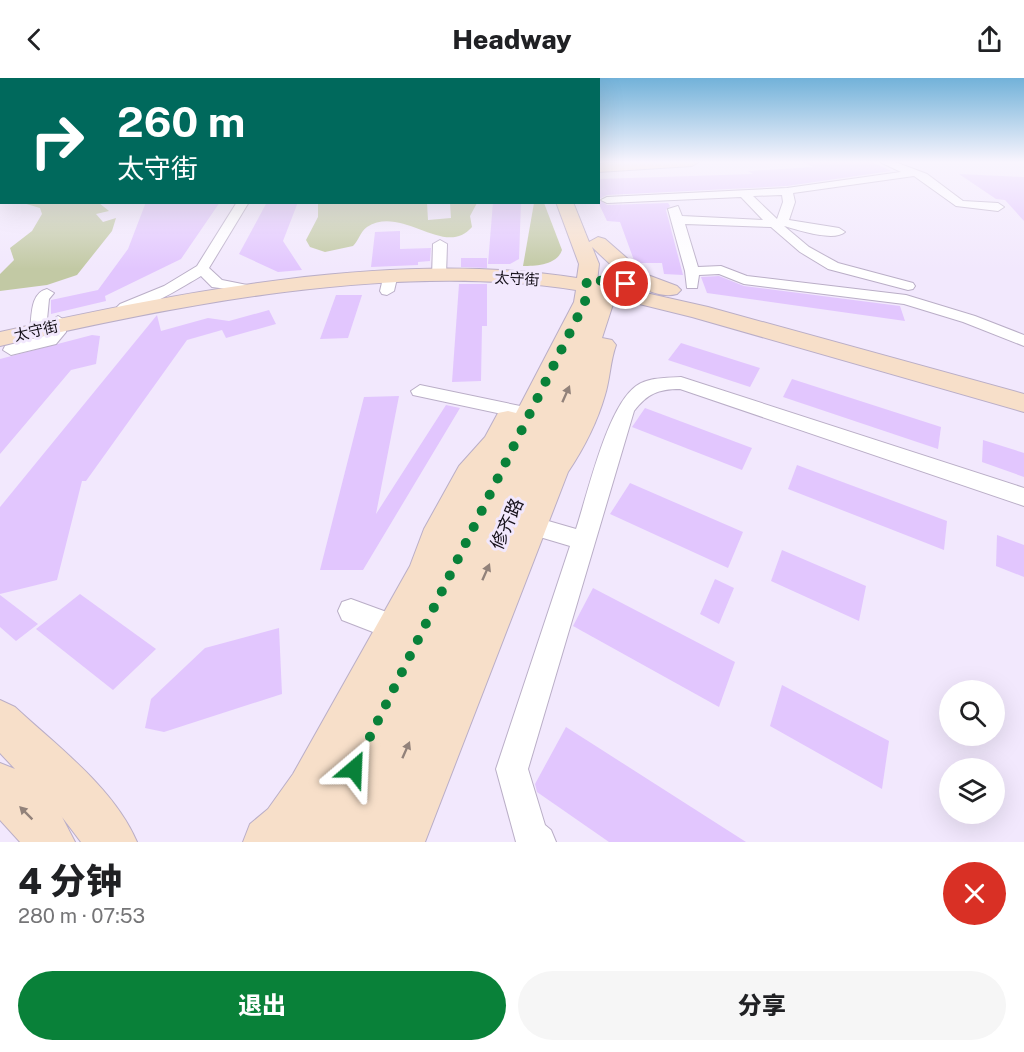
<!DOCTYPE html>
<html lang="zh">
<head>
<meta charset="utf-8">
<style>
	:root { --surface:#fff; --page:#f6f6f6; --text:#202124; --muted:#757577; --accent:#098139 }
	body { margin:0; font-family:"Public Sans","Noto Sans SC",sans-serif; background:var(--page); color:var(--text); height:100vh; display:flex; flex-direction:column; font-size:22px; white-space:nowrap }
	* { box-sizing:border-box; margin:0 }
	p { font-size:20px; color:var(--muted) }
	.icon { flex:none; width:33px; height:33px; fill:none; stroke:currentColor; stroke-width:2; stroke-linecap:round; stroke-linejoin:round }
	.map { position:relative; height:764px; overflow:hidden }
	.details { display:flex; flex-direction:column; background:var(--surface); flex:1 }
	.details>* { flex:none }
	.top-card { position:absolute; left:0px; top:0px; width:600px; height:126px; box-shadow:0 6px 24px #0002; background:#00695c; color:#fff; overflow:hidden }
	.fabs { position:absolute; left:939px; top:602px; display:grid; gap:12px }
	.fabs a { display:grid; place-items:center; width:66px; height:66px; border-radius:50%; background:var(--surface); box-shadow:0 6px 24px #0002; font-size:30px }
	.pin { position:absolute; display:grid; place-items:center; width:51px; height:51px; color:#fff; margin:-26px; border:3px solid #fff; border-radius:50%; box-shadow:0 2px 6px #0007 }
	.me { position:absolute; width:66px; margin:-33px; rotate:26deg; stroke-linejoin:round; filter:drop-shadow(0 0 4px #0008) }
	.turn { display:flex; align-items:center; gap:21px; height:126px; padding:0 18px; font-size:27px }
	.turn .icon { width:78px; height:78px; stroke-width:2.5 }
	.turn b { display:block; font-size:42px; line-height:51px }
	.round { display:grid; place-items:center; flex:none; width:63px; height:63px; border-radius:32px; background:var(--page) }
	.head { display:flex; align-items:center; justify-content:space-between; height:102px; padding:0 18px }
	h1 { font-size:36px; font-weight:800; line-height:45px }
	.primary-button { display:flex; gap:12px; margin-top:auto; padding:12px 18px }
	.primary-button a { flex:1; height:69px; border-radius:36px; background:var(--accent); color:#fff; font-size:24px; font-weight:800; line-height:69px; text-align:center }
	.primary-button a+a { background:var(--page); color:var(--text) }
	header { display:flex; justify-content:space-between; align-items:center; height:78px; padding:0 18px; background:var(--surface); font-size:27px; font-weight:800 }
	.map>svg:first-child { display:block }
	.green { fill:#c2c9a4 }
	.building { fill:#e2c6fe }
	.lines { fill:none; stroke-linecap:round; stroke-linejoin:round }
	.street-casing { stroke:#baaec7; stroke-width:2 }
	.secondary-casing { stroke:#baaec7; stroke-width:2 }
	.street { fill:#fff; fill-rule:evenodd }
	.secondary { fill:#f7dfc9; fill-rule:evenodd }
	.oneway { fill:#92827a }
	.route { stroke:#098139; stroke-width:10; stroke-dasharray:0 18 }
	.labels { text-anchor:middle; stroke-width:6; stroke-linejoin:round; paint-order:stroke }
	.far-street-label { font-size:15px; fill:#16111a; stroke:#f2e8fd }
	.street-label { font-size:18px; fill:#16111a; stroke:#f2e8fd }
</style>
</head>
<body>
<header><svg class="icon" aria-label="back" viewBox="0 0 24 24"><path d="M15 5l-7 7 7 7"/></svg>Headway<svg class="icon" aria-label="share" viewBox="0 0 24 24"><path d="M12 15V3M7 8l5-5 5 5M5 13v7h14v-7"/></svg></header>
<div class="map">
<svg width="1024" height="764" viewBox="0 0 1024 764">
	<rect width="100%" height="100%" fill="#f2e8fd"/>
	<g class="green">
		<path d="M23 125H99L109 133 96 136 103 144 116 140 112 153 77 197 47 207 0 213V196L14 182 10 170 32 153 42 136 40 130Z"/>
		<path d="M318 125H427L428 142 451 140 450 125H477L470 138 472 149C445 181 402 126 367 149 360 154 359 162 353 168L325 174 310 169 306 162 318 139Z"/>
		<path d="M534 125H544L562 172C557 187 536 188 523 188Z"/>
	</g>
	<g class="building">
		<path d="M803 84H872L891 93 787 108 607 117 599 121 607 127 668 125 670 128 666 132 683 197 664 196 662 185H635L620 144 607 143 598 124V101L753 96 748 93 813 89Z"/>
		<path d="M959 96 1024 99V143L1005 122 996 121Z"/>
		<path d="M146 124H220L181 181 105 218 106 223 51 236V222L98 212 128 171Z"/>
		<path d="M267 124H298L283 163 302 192 278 194 239 176Z"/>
		<path d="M493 124H521L519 181 510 186H488Z"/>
		<path d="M400 153V171L431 170 430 183 418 184V187L371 189 375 154Z"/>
		<path d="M461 180H487V190L461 189Z"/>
		<path d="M719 198 744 208 900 228 905 243 707 215 701 199Z"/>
		<path d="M459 206H487V248H482L481 303 452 304Z"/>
		<path d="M336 217H362L348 260 320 261Z"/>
		<path d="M269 232 276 246 226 260 222 252 187 262 86 403H82L57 502 0 516V429L157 237 161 253 208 240 229 243Z"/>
		<path d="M92 257 100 258 96 286 71 292 0 376V281Z"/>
		<path d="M681 265 760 290 750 309 668 282Z"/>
		<path d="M792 301 941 349 938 371 783 319Z"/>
		<path d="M399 318 376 436 446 327 460 330 363 492H320L364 319Z"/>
		<path d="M645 330 752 370 742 392 632 349Z"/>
		<path d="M983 362 1024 375V399L982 384Z"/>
		<path d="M797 387 947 443 944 472 788 411Z"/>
		<path d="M630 405 743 454 728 490 610 436Z"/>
		<path d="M997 457 1024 467V499L996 488Z"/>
		<path d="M782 472 866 508 859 543 771 503Z"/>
		<path d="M715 501 734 510 719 546 700 536Z"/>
		<path d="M593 510 735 584 719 629 573 548Z"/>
		<path d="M80 516 156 571 113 612 36 551Z"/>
		<path d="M0 517 38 546 16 563 0 549Z"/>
		<path d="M279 550 282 616 164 654 145 650 151 621 205 570Z"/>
		<path d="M782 607 889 663 882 711 770 648Z"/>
		<path d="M566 649 746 764H609L537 714 535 706Z"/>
	</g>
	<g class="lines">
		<defs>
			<g id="street">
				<path d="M880 84H895L927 96 963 123 998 125 1004 129 998 133 956 128 914 98 793 115 795 124 789 142 839 150 845 154C834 164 798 152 784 148L809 169 838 185 913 205 915 208 913 211 908 212 828 191 800 174 771 149 685 146 698 189 721 188 747 198 906 217 975 238 1024 257V268L963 244 904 226 744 206 719 196 699 197 697 210H687L685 193 668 131 678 128 682 138 763 142 741 119 607 125 601 122 607 119 787 110 901 94ZM782 117 783 124 777 141 753 118Z"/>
				<path d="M237 124H249L209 190 222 202 257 209 259 212 257 215 212 209 201 198C184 208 139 237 120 232L117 229 120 226 164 208 197 188Z"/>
				<path d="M440 162 447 166 446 198 439 202 432 198 433 166Z"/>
				<path d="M391 192 398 196 394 213 387 217 382 216 380 213 384 196Z"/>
				<path d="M47 211 54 215 49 221 46 252 44 255H32L30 252C32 238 30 215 47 211Z"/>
				<path d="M58 238 66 243V254L56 266 11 277 3 272 5 268 44 258 50 253V243Z"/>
				<path d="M681 299 1024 410V428L680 311C658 311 647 316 634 333L528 691 545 747 551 752 556 764H516L496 691 570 468 523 454 519 447 523 440 531 438 576 451C588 415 607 329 636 308 649 299 666 300 681 299Z"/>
				<path d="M420 307 530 330 537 331 540 336 537 341 530 342 413 317 411 313Z"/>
				<path d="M351 521 414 544 418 553 414 562 404 566 342 542 338 533 342 524Z"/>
			</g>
			<g id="secondary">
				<path d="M622 84H699L692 88 598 94V86Z"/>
				<path d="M556 124H573L589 164 598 159 605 161 645 196 677 208 681 212 677 216C647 224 612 188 592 169L599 186 597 204 708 229 1024 316V334L692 239 611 219 614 223 602 260 612 262 616 267C610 284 610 301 605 317 597 345 584 370 568 394L425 764H243L250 746 268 731 293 696 410 488 424 451 459 388 485 359 498 335 508 333 516 335 574 224 576 212C395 183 176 227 0 268V254C178 214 395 171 577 200L579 186Z"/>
				<path d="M0 622 15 629C57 668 114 710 137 764H81L62 739 61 737 75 764H20L0 742V685L15 691 0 675Z"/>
			</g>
		</defs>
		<use href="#street" class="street-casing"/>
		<use href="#secondary" class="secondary-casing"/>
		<use href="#street" class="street"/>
		<use href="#secondary" class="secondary"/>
	</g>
	<defs><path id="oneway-solid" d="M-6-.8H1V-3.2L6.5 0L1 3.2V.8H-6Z" transform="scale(1.5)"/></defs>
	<g class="oneway">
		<use href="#oneway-solid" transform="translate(566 316) rotate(-66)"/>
		<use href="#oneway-solid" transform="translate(486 494) rotate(-66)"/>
		<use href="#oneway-solid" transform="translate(406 672) rotate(-66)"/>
		<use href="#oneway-solid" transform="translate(26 735) rotate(-135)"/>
	</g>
	<linearGradient id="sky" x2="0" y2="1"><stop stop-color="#72b2d9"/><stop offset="0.44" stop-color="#f9f5fe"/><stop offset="1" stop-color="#f9f5fe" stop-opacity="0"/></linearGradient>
	<rect width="1024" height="191" fill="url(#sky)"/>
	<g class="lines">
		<path class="route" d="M354 691 585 224 587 201 626 206"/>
	</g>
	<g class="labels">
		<g class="far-street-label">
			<text transform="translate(517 201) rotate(3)" y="5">太守街</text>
			<text transform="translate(36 253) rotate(-13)" y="5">太守街</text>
		</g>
		<g class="street-label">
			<text transform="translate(507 446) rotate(-66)" y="6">修齐路</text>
		</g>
	</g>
</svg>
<div class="fabs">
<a><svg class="icon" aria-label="search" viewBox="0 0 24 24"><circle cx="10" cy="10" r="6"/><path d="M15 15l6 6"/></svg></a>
<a><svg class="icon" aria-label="layers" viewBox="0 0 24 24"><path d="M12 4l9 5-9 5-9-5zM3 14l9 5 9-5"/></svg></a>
</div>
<div class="pin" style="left:626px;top:206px;background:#d93025"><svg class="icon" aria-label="arrive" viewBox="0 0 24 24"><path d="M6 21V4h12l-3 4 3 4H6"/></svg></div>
<svg class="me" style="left:354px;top:691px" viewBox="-20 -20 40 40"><path d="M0-17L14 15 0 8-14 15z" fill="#098139" stroke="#fff" stroke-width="4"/></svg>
<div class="top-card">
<div class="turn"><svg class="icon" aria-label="right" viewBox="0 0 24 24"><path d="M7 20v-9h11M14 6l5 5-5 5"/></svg><div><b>260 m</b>太守街</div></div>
</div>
</div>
<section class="details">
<div class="head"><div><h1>4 分钟</h1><p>280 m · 07:53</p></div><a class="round" style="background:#d93025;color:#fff"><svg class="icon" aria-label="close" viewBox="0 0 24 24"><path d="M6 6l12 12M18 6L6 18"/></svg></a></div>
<div class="primary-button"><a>退出</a><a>分享</a></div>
</section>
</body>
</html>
